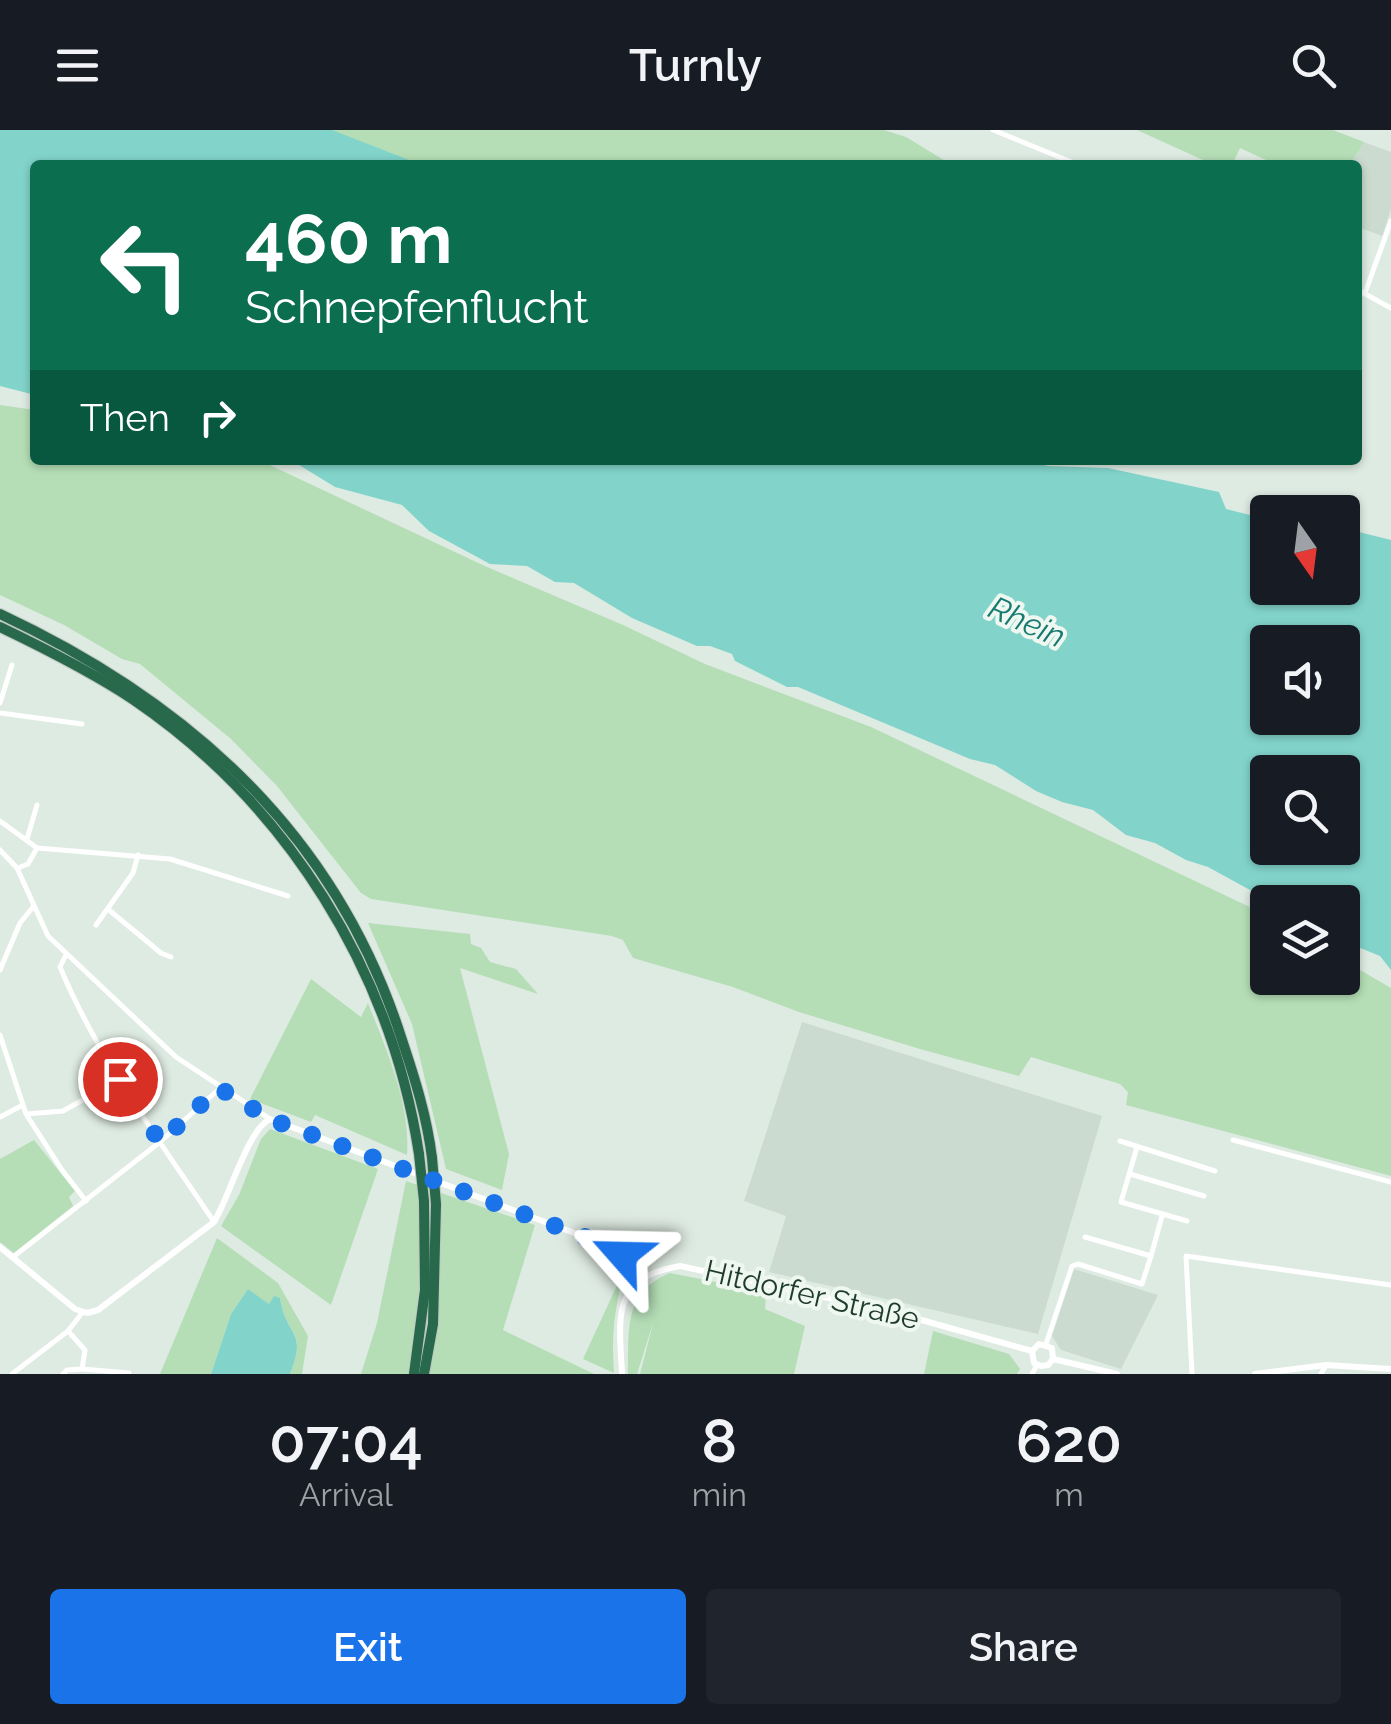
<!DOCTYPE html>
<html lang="en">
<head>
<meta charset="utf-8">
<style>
	:root { --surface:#171b24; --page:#20242c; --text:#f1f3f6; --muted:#9ea1a6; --accent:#1a73e8 }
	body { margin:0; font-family:Raleway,sans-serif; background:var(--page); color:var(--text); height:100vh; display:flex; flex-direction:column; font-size:38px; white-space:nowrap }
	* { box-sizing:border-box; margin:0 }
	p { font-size:32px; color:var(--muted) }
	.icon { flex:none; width:55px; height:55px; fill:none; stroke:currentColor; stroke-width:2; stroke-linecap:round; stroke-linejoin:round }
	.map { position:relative; height:1244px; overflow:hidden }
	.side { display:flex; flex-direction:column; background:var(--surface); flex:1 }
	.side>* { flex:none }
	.guide { position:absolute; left:30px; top:30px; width:1332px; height:305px; border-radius:10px; box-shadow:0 2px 8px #0004; background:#0b6e4f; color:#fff; overflow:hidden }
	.needle { width:65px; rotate:166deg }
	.buttons { position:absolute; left:1250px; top:365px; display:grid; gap:20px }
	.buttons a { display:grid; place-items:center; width:110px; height:110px; border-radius:10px; background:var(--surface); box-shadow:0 2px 8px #0004; font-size:50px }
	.pin { position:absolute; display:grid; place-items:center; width:85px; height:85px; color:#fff; margin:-42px; border:5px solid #fff; border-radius:50%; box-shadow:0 2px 10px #0007 }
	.me { position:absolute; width:110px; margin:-55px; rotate:295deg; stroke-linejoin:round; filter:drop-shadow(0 0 8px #0008) }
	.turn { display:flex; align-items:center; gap:35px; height:210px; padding:0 50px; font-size:45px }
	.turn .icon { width:130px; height:130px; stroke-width:2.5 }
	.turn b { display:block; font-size:70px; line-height:85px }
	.then { display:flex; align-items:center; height:95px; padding:0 50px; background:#0003; gap:20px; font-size:38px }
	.eta { display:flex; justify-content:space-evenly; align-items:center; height:170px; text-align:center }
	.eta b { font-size:60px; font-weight:600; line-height:70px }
	.action { display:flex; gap:20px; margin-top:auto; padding:20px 50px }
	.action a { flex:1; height:115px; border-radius:10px; background:var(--accent); color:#fff; font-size:40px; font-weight:600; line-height:115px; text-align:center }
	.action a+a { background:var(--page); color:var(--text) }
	header { display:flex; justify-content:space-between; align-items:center; height:130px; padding:0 50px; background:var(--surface); font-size:45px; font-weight:600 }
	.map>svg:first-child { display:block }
	.built { fill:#ccdbd0 }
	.green { fill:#b5deb6 }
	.water { fill:#82d4cb; fill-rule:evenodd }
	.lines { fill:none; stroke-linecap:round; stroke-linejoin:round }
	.motorway-casing { stroke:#c0c8c4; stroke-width:12 }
	.minor { stroke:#fff; stroke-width:5 }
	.tertiary { stroke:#fff; stroke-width:6 }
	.motorway { stroke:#29694b; stroke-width:10 }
	.motorway-bridge-casing { stroke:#c0c8c4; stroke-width:12; stroke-linecap:butt }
	.motorway-bridge { stroke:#29694b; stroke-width:10 }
	.route { stroke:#1a73e8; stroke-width:18; stroke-dasharray:0 32.4 }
	.labels { text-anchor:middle; stroke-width:8; stroke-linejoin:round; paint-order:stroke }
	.street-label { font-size:30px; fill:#1f3b2c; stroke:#eff7f1 }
	.water-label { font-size:32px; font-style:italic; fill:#167a70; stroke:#eff7f1 }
</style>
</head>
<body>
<header><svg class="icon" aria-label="menu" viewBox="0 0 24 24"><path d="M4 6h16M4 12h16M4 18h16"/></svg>Turnly<svg class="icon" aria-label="search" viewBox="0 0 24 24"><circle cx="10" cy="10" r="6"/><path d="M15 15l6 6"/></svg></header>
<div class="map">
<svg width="1391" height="1244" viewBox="0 0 1391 1244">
	<rect width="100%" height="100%" fill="#deebe2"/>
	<g class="built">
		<path d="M1364 12 1391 22V79L1382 106 1358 97V35H1350Z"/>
		<path d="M802 892 1102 986 1038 1204 769 1142 786 1086 744 1071Z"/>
		<path d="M1074 1139 1158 1165 1121 1239 1061 1220 1052 1206Z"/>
	</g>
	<g class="green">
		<path d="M0 0H884L906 7 952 35H35Z"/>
		<path d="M1137 0H1333L1364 12 1350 35H1277L1240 18 1232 35H1214Z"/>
		<path d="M0 275 35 280V330H259L487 437 623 495 705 534 871 597 1254 779 1267 787 1268 848H1342L1343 830 1391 858V1046L1126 975 1128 962 1120 954 1031 927 1019 946 920 919 799 882 733 857 633 828 623 810 612 806 371 769 361 763 277 656 231 609 140 534 122 529 64 495 0 465Z"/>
		<path d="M368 793 470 804 471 814 481 818 490 832 516 839 538 864 460 838 509 1024 502 1060 446 1039 412 894Z"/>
		<path d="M311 849 361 887 368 873C386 918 411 976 407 1025L315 985 311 992 250 969Z"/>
		<path d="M270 999 378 1039 331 1175 221 1096 239 1065 261 1009Z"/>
		<path d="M34 1010 75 1061 69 1067 73 1076 14 1123 0 1112V1029Z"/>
		<path d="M406 1051 535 1095 503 1200 594 1244H361L377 1193Z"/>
		<path d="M217 1108 278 1153 308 1206 302 1244H290C308 1197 286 1208 280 1168L270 1175 248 1159 231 1184 211 1244H160Z"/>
		<path d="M625 1138C615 1179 611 1200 614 1243L583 1229Z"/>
		<path d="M670 1143 766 1162 765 1179 805 1196 794 1244H640L654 1190 637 1244H628C629 1200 623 1162 670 1143Z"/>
		<path d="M933 1201 1009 1224 1020 1239 1017 1244H924Z"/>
	</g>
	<g class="water">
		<path d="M0 0H332L422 35H35V265L0 256Z"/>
		<path d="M291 330H1035L1047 336 1108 338 1219 362 1226 379 1258 387 1267 384 1268 458H1342L1343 398 1391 410V840L1380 826 1343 811 1342 772H1272L1208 737 1186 730 1155 713 1126 705 1093 680 1062 672 1036 661 995 635 970 629 798 557H787L735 531 732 524 710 516H697L632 488 574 453 555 452 527 436 490 434 429 401 402 375 335 357ZM1342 512V588H1268V512ZM1268 642H1342V718H1268Z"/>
		<path d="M248 1159 269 1174 274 1166 280 1168C286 1208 308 1198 290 1244H211L231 1184Z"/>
	</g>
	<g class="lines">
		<defs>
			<g id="motorway">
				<path d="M0 484C190 573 337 705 402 910 415 949 427 987 432 1028"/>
				<path d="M0 497C46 519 92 542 134 570 288 675 391 841 419 1024"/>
				<path d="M414 1244 425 1160 424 1071"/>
				<path d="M424 1244 433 1194 436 1074"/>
			</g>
		</defs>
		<use href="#motorway" class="motorway-casing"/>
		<g class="minor">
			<path d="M993 0 1079 35"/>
			<path d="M1358 160 1391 178"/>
			<path d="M1365 163 1391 91"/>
			<path d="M0 573 12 535"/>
			<path d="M0 583 82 594"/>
			<path d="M0 691 37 718"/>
			<path d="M27 709 37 675"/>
			<path d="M0 720 17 738 48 806 176 927 270 989"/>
			<path d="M18 738 28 734 37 718 170 729 288 766"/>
			<path d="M109 780 161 823 171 827"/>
			<path d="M96 795 133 743 138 725"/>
			<path d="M66 825 60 837C98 928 159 1010 214 1092"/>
			<path d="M0 840 20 793 33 777"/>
			<path d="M0 905 26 984 62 1040 86 1071"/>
			<path d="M27 984 63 981 120 949"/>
			<path d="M0 987 21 976"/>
			<path d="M1233 1010 1391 1052"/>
			<path d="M1120 1011 1215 1041"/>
			<path d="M1137 1017 1121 1072 1187 1091"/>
			<path d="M1130 1044 1204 1066"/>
			<path d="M1151 1126 1162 1086"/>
			<path d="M13 1127 160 1012 219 959"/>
			<path d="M68 1201 85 1220 82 1239 129 1243"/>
			<path d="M1046 1214 1072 1136 1078 1134 1142 1154 1151 1126 1085 1107"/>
			<path d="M12 1244 68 1201 82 1183"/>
			<path d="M63 1244 67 1240 82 1239"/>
			<path d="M1032 1244 1037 1235"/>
			<path d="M1192 1244 1186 1126 1391 1155"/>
			<path d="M1321 1244 1326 1235"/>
		</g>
		<g class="tertiary">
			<path d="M0 1117 75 1179 87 1183 98 1180 214 1092C229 1068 248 999 270 989L609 1116 622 1125 640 1147"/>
			<path d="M1032 1221 1034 1233 1041 1236 1048 1235 1053 1229"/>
			<path d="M1032 1221 1039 1214 1052 1218 1053 1229"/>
			<path d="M1053 1229 1117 1244"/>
			<path d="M622 1244C619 1185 611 1148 680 1136L893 1182 1032 1221"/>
			<path d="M1255 1244 1326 1235 1391 1239"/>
		</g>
		<use href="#motorway" class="motorway"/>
		<defs>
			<g id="motorway-bridge">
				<path d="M419 1024 424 1071"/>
				<path d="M432 1028 436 1074"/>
			</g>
		</defs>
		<use href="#motorway-bridge" class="motorway-bridge-casing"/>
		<use href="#motorway-bridge" class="motorway-bridge"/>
	</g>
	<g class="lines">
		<path class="route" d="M120 949 160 1012 219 958 270 989 609 1116 622 1125"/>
	</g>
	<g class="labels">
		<g class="street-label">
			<text transform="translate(812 1165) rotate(13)" y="10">Hitdorfer Straße</text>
		</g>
		<g class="water-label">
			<text transform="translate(1027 492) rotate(24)" y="11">Rhein</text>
		</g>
	</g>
</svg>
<div class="buttons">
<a><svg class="needle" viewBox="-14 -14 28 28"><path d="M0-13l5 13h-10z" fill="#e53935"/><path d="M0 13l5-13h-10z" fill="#9ea1a6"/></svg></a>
<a><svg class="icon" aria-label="sound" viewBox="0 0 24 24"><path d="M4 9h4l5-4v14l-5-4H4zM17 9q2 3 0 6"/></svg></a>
<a><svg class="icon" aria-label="search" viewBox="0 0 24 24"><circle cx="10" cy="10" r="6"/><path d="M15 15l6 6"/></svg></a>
<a><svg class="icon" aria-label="layers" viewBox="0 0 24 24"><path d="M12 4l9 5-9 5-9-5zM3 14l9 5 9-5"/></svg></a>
</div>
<div class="pin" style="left:120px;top:949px;background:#d93025"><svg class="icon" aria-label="arrive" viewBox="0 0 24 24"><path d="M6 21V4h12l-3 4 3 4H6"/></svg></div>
<svg class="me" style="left:622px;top:1125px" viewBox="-20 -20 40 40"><path d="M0-17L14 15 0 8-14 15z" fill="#1a73e8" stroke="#fff" stroke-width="4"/></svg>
<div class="guide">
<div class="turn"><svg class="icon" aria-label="left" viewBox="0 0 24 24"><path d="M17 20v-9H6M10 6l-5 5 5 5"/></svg><div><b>460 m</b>Schnepfenflucht</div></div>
<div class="then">Then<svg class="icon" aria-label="right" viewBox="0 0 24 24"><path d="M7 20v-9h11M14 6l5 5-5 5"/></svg></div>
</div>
</div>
<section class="side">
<div class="eta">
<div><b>07:04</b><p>Arrival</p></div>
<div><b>8</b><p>min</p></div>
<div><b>620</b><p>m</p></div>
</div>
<div class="action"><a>Exit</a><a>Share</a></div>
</section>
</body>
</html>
